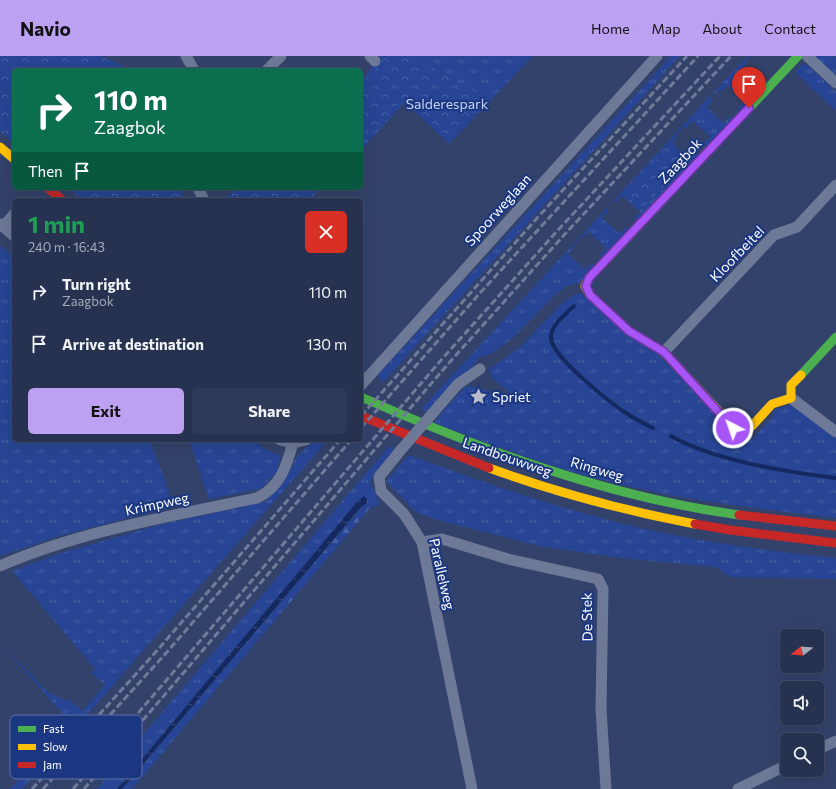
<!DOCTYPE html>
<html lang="en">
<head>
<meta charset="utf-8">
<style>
	:root { --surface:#263250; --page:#2e3a57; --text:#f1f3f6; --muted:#a4aab7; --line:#424d67; --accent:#bca0f2 }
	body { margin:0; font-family:Commissioner,sans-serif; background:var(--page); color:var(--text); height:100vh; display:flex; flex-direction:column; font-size:15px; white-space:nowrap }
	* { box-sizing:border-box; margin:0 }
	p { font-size:13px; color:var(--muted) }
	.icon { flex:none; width:22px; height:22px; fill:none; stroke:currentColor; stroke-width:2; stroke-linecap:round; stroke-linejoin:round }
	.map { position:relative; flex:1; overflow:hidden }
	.details { position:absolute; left:12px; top:142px; width:351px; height:244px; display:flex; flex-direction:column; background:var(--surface); border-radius:6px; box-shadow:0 4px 16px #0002,0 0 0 1px var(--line) }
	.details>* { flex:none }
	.top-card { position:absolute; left:12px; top:12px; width:351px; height:122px; border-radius:6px; box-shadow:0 4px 16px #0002,0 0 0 1px var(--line); background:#0b6e4f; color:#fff; overflow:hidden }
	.needle { width:26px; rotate:253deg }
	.fabs { position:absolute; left:780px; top:573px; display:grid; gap:8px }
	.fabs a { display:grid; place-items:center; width:44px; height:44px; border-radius:6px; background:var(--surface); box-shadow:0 4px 16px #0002,0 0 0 1px var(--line); font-size:20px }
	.pin { position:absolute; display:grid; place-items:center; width:34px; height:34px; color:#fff; margin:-41px -17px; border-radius:50% 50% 50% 0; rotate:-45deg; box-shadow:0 0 4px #0007 }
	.pin .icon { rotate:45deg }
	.me { position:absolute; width:44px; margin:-22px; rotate:319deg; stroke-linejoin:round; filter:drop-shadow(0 0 3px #0008) }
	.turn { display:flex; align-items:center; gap:14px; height:84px; padding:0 16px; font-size:18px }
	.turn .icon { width:52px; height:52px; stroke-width:2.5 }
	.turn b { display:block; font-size:28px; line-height:34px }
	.then { display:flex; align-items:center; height:38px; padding:0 16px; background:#0003; gap:8px; font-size:15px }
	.round { display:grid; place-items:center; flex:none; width:42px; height:42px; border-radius:6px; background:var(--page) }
	.head { display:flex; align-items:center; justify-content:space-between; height:68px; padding:0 16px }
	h1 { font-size:24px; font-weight:700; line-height:30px; color:#1e9e55 }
	.cta { display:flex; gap:8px; margin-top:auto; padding:8px 16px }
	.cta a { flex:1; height:46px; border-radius:6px; background:var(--accent); color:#111; font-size:16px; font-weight:700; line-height:46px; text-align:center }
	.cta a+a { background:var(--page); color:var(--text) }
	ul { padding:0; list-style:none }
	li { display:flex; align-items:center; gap:12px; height:52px; padding:0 16px }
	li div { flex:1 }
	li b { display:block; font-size:15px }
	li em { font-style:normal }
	header { display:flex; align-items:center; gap:24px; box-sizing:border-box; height:56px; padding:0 20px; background:var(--accent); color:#111 }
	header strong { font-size:19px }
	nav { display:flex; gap:22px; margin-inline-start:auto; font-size:14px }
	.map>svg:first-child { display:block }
	.grass { fill:url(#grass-tufts) }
	.forest { fill:url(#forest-firs) }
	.park { fill:url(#park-crowns) }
	.water { fill:url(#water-ripples) }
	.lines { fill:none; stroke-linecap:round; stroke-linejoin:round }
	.stream { stroke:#152961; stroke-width:4 }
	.street { stroke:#6e7998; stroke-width:11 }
	.fast { stroke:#4caf50; stroke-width:9 }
	.slow { stroke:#ffc107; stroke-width:9 }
	.jam { stroke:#c62828; stroke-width:9 }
	.rail { stroke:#6f7b98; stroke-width:3; stroke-dasharray:7 3; stroke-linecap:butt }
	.street-bridge { stroke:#6e7998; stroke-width:11 }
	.route-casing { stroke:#6d37a1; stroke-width:10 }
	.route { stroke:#a855f7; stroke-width:7 }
	.labels { text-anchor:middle; stroke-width:4; stroke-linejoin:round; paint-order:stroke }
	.park-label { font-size:14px; fill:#c5d3f7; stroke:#1c3781 }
	.street-label { font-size:14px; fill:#fff; stroke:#1c3781 }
	.poi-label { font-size:14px; fill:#fff; stroke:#1c3781; text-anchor:start }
	.key { fill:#1c3781; stroke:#6073a7; stroke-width:1 }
	.key-label { font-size:11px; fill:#fff }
</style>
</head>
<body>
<header>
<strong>Navio</strong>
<nav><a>Home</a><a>Map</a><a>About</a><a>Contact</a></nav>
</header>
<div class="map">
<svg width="836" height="733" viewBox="0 0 836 733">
	<defs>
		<pattern id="grass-tufts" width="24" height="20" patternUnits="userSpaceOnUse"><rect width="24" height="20" fill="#274594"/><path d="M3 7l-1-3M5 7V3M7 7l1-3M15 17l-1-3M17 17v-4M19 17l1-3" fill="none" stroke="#4761a4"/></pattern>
		<pattern id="forest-firs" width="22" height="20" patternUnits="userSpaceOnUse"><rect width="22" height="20" fill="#274594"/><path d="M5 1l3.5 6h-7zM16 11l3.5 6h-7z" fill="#4761a4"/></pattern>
		<pattern id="park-crowns" width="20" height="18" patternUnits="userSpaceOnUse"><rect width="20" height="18" fill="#274594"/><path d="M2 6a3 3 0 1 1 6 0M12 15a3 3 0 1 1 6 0" fill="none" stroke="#4761a4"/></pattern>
		<pattern id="water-ripples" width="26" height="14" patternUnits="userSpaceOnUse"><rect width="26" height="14" fill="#152961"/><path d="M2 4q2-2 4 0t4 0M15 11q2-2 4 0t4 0" fill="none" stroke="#384979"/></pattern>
	</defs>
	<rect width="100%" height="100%" fill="#33426a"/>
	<g class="grass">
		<path d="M379 0H533L449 88 405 46 361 94V25C369 17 372 7 379 0Z"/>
		<path d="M671 0H680L383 326 378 319Z"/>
		<path d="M747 0H750L745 5 747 7 741 14 757 30 764 24 767 26 741 54 738 52 744 45 727 29 721 36 718 34 710 41 713 44 707 51 723 67 730 60 733 63 706 91 703 88 710 81 693 65 686 72 684 71 677 78 678 80 672 87 689 103 695 97 698 99 636 165 634 162 640 156 623 140 616 146 614 145 607 152 609 154 602 162 619 177 626 171 629 173 602 201 599 199 606 192 589 176 573 189 574 191 568 198 585 214 592 207 594 210 579 227 567 230 557 237 513 282 491 298 480 301 470 314 452 327 427 356 421 353Z"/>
		<path d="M815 0H834L836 2V20Z"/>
		<path d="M802 8 809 10 836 36V55L795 16Z"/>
		<path d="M0 190 14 201V384H150L174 450 59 480 0 500Z"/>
		<path d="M576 238H581L654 294 738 384 750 385 774 360V354L790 349 795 350 836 381V462C762 453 687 445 615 427 553 413 493 389 434 367L441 359 440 358 465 331C487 329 492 339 509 350L515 341 493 323 488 314 520 291 563 246Z"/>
		<path d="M189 384H252L265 393 281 400 277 416 260 433 209 443Z"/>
		<path d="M317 384H328L22 733H10L71 667 0 587 47 635 66 645 68 643 82 655 105 629 91 617 95 613 12 515 61 497 162 468 265 446 285 424 296 402 307 390Z"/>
		<path d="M389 390 395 393 375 417 370 426 380 448 370 452 365 441 357 446 117 733H97Z"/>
		<path d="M409 399C479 425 548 449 620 467 691 485 764 494 836 502V523L730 521 716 511 620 502 539 490 441 465 417 457 386 425Z"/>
		<path d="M284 542V546L287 550 132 733H122Z"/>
	</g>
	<path class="forest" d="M366 446 370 452 287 550 284 546V542Z"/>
	<g class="park">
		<path d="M0 0H100L124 10 126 14H14V87L0 76Z"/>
		<path d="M386 0H412L486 42 449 82 404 42 361 88V28Z"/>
		<path d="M669 90 686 106 643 152 626 136Z"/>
		<path d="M68 132H179L185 144H83Z"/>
		<path d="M239 132H321L309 144H206L222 143Z"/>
	</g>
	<path class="water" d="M364 440 367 443 366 448 361 451 122 733H117L357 446Z"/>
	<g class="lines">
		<g class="stream">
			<path d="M574 250C566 258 551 269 551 281 550 300 613 349 629 359 637 364 645 368 653 372"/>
			<path d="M671 380C715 405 786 416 836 422"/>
		</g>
		<g class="street">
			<path d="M186 0 194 14"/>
			<path d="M370 0 375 5"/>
			<path d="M807 0 836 27"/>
			<path d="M267 14 281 0"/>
			<path d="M198 132 203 142"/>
			<path d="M0 168 14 180"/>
			<path d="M3 171 14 158"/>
			<path d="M664 296 774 179 797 171 836 129"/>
			<path d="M361 329 657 0"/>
			<path d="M791 342 836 376"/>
			<path d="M432 358 458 328 480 313"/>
			<path d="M280 384 293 387 306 384"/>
			<path d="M400 395 379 421 381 435 404 458 422 486 472 733"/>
			<path d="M422 486 442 483 508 503 598 523 603 533 601 653 606 733"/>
			<path d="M0 510C80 475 172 460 257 442 281 430 286 411 293 387"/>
			<path d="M817 694 836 685"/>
			<path d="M738 733 787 709"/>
		</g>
		<g class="fast">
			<path d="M613 197 798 0"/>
			<path d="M801 319 836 281"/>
			<path d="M361 341C482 394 608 441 739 459"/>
		</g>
		<g class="slow">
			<path d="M0 91 14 103"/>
			<path d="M613 197 589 222 585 230 590 239 629 275 664 296 738 376 752 370 772 348 791 342V329L801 319"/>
			<path d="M489 412C556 436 625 455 695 468"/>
		</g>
		<g class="jam">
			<path d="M48 132 62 144"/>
			<path d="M361 360 489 412"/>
			<path d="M739 459 836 470"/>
			<path d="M695 468 730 474 836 487"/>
		</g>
		<g class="rail">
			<path d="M361 360 538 161 687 0"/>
			<path d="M361 372 480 237 698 0"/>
			<path d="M32 733 154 598 340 384"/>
			<path d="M43 733 167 596 351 384"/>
			<path d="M73 733 442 303 559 173 720 0"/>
			<path d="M84 733 448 308 565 178 731 0"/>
		</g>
		<path class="street-bridge" d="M400 395 432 358"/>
	</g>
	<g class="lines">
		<defs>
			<path id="route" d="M733 372 664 296 629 275 590 239 586 230 589 222 749 52"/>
		</defs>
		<use href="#route" class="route-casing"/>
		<use href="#route" class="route"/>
	</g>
	<defs>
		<symbol id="sight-bare" viewBox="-9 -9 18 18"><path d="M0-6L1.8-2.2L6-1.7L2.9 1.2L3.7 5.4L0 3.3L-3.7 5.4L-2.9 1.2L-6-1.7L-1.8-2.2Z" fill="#b8bdcb" stroke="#1c3781" stroke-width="2.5" paint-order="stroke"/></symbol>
	</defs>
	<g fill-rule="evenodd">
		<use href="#sight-bare" x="466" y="328" width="25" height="25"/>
	</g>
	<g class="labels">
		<g class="park-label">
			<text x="447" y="53">Salderespark</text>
		</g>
		<g class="street-label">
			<text transform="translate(680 105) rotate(-47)" y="5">Zaagbok</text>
			<text transform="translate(498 154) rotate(-48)" y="5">Spoorweglaan</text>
			<text transform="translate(737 198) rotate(-46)" y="5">Kloofbeitel</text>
			<text transform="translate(507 401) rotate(19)" y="5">Landbouwweg</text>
			<text transform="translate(597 413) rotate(16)" y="5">Ringweg</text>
			<text transform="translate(157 448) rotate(-12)" y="5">Krimpweg</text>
			<text transform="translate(442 518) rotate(77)" y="5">Parallelweg</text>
			<text transform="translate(587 561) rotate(-91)" y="5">De Stek</text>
		</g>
		<g class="poi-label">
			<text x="492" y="346">Spriet</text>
		</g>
	</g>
	<rect x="10" y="659" width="132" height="64" rx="6" class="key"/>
	<rect x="18" y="670" width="18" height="6" fill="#4caf50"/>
	<rect x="18" y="688" width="18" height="6" fill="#ffc107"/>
	<rect x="18" y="706" width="18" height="6" fill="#c62828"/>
	<g class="key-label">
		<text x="43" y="677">Fast</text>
		<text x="43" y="695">Slow</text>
		<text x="43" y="713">Jam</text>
	</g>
</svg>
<div class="fabs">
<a><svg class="needle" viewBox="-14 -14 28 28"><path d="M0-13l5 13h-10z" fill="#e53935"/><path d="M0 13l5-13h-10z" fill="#a4aab7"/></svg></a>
<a><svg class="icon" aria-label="sound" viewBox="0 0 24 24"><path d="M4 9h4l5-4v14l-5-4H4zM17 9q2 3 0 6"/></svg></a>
<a><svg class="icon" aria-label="search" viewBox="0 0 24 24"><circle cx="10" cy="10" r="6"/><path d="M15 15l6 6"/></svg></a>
</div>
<div class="pin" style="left:749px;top:52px;background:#d93025"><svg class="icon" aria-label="arrive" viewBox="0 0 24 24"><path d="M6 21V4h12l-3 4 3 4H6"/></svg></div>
<svg class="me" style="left:733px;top:372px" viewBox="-20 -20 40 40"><circle r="17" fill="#a855f7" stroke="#fff" stroke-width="3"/><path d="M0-11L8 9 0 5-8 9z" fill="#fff"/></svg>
<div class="top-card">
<div class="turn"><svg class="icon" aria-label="right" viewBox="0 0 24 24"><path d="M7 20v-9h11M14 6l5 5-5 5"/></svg><div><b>110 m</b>Zaagbok</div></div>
<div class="then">Then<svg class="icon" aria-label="arrive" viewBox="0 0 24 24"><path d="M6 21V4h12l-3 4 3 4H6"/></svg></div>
</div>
<section class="details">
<div class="head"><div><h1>1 min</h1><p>240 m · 16:43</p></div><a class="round" style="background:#d93025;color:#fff"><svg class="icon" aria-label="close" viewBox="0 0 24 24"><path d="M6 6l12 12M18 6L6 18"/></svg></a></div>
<ul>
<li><svg class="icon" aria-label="right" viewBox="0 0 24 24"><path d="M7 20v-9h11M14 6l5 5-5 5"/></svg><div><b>Turn right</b><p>Zaagbok</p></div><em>110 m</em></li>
<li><svg class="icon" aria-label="arrive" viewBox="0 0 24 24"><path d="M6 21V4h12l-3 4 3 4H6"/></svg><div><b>Arrive at destination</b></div><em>130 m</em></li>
</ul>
<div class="cta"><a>Exit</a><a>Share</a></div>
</section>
</div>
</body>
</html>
